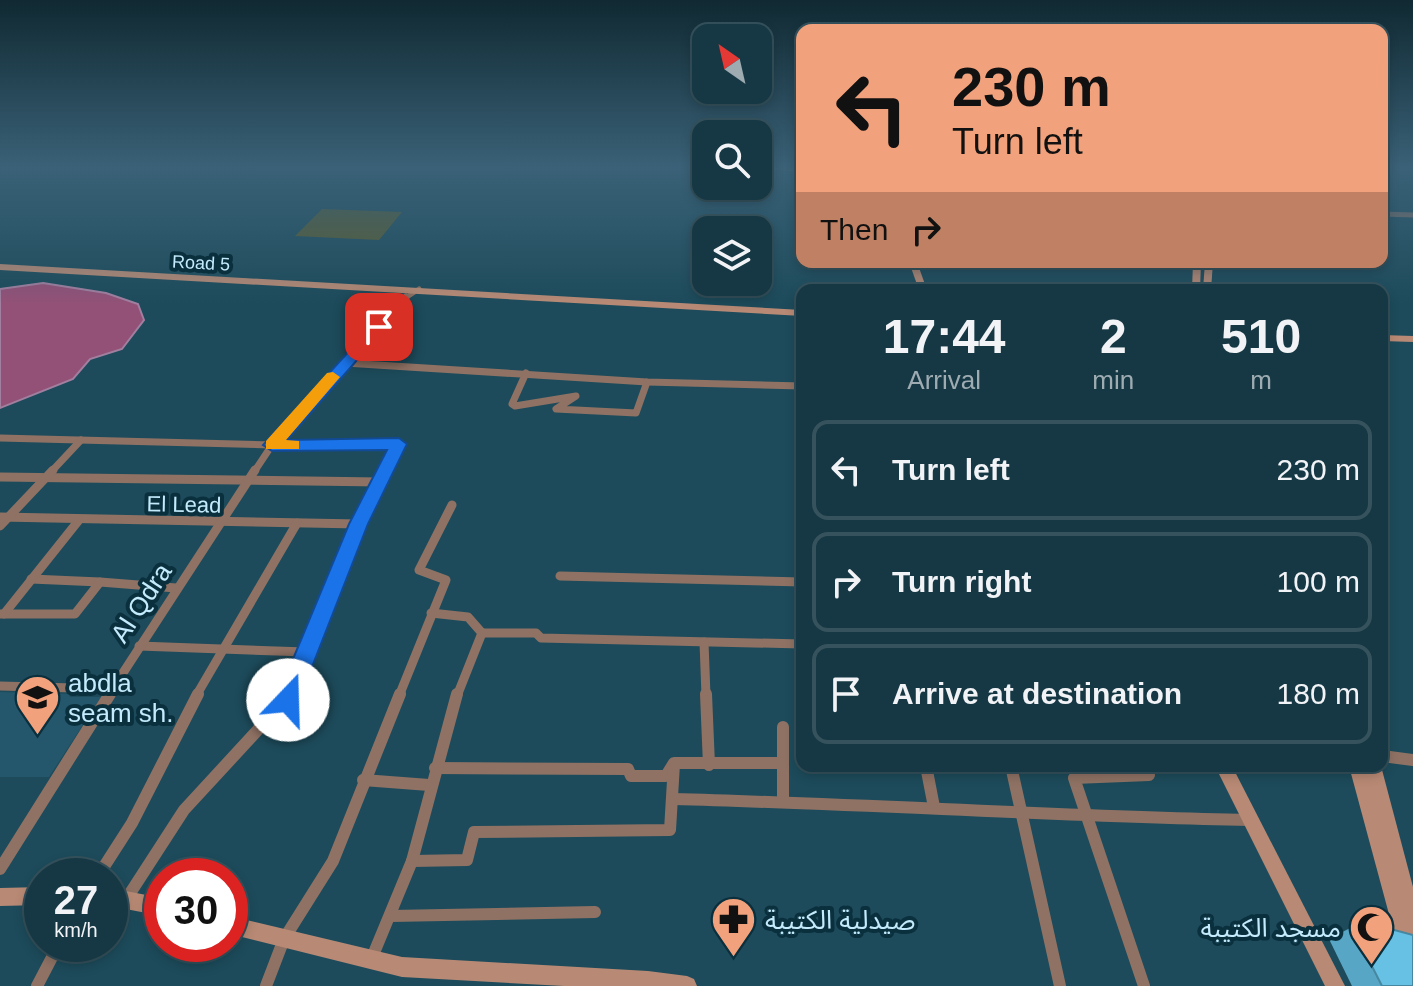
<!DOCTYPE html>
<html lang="en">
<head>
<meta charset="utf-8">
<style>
	:root { --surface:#163844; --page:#1f3f4b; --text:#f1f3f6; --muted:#9eacb2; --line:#35525d }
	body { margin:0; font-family:Helvetica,"Noto Sans Arabic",sans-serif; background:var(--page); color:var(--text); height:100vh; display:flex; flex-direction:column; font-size:30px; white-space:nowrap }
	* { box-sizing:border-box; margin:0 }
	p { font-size:26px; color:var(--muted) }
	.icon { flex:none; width:44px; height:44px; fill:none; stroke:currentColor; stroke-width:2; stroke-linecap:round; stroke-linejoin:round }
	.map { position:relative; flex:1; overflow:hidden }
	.panel { position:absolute; left:796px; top:284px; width:592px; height:488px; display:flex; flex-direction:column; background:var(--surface); border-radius:16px; box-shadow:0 4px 12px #0003,0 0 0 2px var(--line) }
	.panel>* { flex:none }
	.hud { position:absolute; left:796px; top:24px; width:592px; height:244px; border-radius:16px; box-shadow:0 4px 12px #0003,0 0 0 2px var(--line); background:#f1a17c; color:#111; overflow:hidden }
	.needle { width:52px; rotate:326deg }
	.tools { position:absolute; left:692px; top:24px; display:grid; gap:16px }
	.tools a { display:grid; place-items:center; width:80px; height:80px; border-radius:16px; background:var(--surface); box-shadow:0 4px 12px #0003,0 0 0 2px var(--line); font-size:40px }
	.speed { position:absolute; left:24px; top:858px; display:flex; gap:16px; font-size:40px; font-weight:700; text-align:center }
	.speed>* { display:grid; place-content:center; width:104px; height:104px; border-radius:50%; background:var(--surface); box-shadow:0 4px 12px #0003,0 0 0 2px var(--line); line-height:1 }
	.speed small { font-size:20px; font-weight:400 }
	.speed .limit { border:12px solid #d22; background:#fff; color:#111 }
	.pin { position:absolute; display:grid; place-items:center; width:68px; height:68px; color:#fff; margin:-34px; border-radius:16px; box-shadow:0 4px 12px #0006 }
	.me { position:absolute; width:88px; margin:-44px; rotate:21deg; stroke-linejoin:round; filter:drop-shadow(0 0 6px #0008) }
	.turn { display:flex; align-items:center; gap:28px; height:168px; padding:0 24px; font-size:36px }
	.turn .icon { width:104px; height:104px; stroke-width:2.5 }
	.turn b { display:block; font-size:56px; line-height:68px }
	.then { display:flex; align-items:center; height:76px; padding:0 24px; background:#0003; gap:16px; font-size:30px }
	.eta { display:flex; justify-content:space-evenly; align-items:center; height:136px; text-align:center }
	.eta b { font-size:48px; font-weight:700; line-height:56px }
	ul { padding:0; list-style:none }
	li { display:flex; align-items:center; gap:24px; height:100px; margin:0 16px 12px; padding:0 8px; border:4px solid var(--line); border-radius:16px }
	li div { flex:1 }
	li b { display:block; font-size:30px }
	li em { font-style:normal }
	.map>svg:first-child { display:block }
	.built { fill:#24576b }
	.green { fill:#5f5c26 }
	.water { fill:#935177; stroke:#a17f9f; stroke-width:2 }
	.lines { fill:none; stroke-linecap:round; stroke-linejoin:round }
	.street-far3 { stroke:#8f7264; stroke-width:5 }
	.street-far2 { stroke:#8f7264; stroke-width:7 }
	.street-far1 { stroke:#8f7264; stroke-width:9 }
	.street { stroke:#8f7264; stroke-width:12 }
	.secondary { fill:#b88a75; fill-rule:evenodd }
	.wall { fill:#58a6c5 }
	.building { fill:#66c1e5; stroke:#4787a0; stroke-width:2 }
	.route { fill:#1a73e8; stroke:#114b97; stroke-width:2 }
	.slow { fill:#f59e0b }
	.labels { text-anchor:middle; stroke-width:8; stroke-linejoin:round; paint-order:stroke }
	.far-street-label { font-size:18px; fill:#c3ebfc; stroke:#0a2f3d }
	.street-label { font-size:22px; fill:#c3ebfc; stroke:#0a2f3d }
	.near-street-label { font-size:26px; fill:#c3ebfc; stroke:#0a2f3d }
	.near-poi-label { font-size:26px; fill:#c3ebfc; stroke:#0a2f3d; text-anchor:start }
</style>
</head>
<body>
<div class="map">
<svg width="1413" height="986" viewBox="0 0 1413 986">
	<rect width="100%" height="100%" fill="#1d4b5b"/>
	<path class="built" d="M0 692 70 694V697H101L49 777H0Z"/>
	<path class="green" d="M322 209 402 212 379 240 295 236Z"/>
	<path class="water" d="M43 283 106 293 138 304 144 320 122 349 90 359 73 379 0 408V289Z"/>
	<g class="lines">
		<g class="street-far3">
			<path d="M764 166 802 170"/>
			<path d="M1382 214 1413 215"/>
			<path d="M1146 262 1204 266"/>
			<path d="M404 299 419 289"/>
		</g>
		<g class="street-far2">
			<path d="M345 363 647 382 802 386"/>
			<path d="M526 373 512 404 515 406 576 396 556 409 636 413 647 382"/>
			<path d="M0 438 272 445 399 444 385 472"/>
			<path d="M51 472 81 440"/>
			<path d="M254 472 272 445 406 297"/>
		</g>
		<g class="street-far1">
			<path d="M0 477 380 482"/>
			<path d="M0 517 359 524"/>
			<path d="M0 526 53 470"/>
			<path d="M560 576 802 582"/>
			<path d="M31 579 100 582"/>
			<path d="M431 613 468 617 482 633 457 696"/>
			<path d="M0 614H75L100 582 176 588"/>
			<path d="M4 614 79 520"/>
			<path d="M482 633H536L541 638 802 644"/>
			<path d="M704 642 706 696"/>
			<path d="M139 646 306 652"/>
			<path d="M0 686 111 689"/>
			<path d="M108 696 255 470"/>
			<path d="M196 696 297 523"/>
			<path d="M290 696 359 524 386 470"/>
			<path d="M399 696 446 580 419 570 452 505"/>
		</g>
		<g class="street">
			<path d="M706 694 709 765"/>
			<path d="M783 727V802"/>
			<path d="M1382 756 1413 760"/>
			<path d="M926 766 934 807"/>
			<path d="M1011 766 1060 986"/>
			<path d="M435 768 628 769 631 776H666L674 763H782"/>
			<path d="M363 780 429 785"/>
			<path d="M673 799C865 804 1057 816 1249 820"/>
			<path d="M412 861 467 860 474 832 670 830 674 764"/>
			<path d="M0 869 110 694"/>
			<path d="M98 876 132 823 198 694"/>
			<path d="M127 898 184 810 291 694"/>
			<path d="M391 916 595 912"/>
			<path d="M371 960 412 861 457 694"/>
			<path d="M37 986 59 944"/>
			<path d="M266 986 284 939 333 861 400 694"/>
			<path d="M1144 986 1074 778 1149 775 1145 766"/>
		</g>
		<g class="secondary">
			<path d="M909 262H917L927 290H919Z"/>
			<path d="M1193 262H1201L1200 290H1192Z"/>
			<path d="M1205 262H1213L1211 290H1203Z"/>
			<path d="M0 264 802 310V316L0 270Z"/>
			<path d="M1382 335 1413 336V342L1382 341Z"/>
			<path d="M1215 766H1232L1345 986H1325Z"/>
			<path d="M1349 766H1381L1413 887V976L1406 973 1403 966Z"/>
			<path d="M42 887V905L0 906V888Z"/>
			<path d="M110 888 162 898V916L110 906Z"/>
			<path d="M230 916 402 957 648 971 687 976 694 979 697 986H564L402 977 230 934Z"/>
		</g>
	</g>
	<path class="wall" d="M1352 927 1413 986H1352L1329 939Z"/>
	<path class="building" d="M1372 924 1413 935V986H1382L1352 927Z"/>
	<linearGradient id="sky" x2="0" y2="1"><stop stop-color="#102932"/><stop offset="0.55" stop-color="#3a6177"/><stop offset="1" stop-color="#3a6177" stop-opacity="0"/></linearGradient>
	<rect width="1413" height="304" fill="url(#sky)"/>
	<path class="route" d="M374 324 386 327 287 440 399 438 407 444 368 524 299 700 296 707 288 710 280 707 276 700 349 524 387 450 272 451 263 445Z"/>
	<path class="slow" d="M333 372 340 377 286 440 299 441V449H266V441L327 373Z"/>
	<defs>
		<symbol id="school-pin" viewBox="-11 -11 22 30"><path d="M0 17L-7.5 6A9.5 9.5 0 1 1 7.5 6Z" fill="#f1a17c" stroke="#0a2f3d"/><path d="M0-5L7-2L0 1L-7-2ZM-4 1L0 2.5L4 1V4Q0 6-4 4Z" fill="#111"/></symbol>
		<symbol id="pharmacy-pin" viewBox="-11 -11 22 30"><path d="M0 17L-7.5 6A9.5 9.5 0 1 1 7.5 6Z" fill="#f1a17c" stroke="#0a2f3d"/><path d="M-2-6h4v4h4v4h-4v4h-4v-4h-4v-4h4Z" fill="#111"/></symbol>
		<symbol id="mosque-pin" viewBox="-11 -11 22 30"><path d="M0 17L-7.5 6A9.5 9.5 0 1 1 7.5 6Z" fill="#f1a17c" stroke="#0a2f3d"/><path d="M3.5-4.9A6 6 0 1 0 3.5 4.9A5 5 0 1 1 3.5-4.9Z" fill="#111"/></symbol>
	</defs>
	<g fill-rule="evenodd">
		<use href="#school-pin" x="12" y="672" width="51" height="69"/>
		<use href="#pharmacy-pin" x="708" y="894" width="51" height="69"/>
		<use href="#mosque-pin" x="1346" y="902" width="51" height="69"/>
	</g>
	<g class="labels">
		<g class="far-street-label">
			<text transform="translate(201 263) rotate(3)" y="6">Road 5</text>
		</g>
		<g class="street-label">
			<text transform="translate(184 504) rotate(1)" y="8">El Lead</text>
		</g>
		<g class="near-street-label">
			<text transform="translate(141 603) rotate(-57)" y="9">Al Qdra</text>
		</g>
		<g class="near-poi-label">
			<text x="68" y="692">abdla<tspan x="68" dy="30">seam sh.</tspan></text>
			<text x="765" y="929">صيدلية الكتيبة</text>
			<text x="1341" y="937" text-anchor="end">مسجد الكتيبة</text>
		</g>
	</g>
</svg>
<div class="tools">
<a><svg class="needle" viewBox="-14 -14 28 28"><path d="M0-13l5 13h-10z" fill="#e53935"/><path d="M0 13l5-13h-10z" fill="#9eacb2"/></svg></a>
<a><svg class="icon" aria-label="search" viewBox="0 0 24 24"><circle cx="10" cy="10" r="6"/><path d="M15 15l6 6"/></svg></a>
<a><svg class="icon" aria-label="layers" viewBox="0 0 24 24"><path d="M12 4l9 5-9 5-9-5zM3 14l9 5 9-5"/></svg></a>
</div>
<div class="speed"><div>27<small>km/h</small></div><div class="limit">30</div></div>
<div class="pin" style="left:379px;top:327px;background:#d93025"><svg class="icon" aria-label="arrive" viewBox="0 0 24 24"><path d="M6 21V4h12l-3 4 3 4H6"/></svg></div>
<svg class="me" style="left:288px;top:700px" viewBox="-20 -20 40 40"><circle r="19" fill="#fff"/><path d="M0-13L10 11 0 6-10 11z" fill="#1a73e8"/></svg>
<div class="hud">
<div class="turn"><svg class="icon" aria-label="left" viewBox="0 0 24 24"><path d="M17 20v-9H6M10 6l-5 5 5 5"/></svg><div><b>230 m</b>Turn left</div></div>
<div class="then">Then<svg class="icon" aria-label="right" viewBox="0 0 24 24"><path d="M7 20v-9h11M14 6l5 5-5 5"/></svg></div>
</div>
<section class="panel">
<div class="eta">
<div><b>17:44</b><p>Arrival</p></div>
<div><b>2</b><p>min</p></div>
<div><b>510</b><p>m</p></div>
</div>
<ul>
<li><svg class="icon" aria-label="left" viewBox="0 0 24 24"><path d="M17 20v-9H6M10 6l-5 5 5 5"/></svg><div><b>Turn left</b></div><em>230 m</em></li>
<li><svg class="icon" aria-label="right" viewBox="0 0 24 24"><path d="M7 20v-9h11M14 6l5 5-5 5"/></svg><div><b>Turn right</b></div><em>100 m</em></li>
<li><svg class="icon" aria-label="arrive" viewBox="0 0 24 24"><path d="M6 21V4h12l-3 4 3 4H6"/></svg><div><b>Arrive at destination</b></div><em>180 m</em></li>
</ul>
</section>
</div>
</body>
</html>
